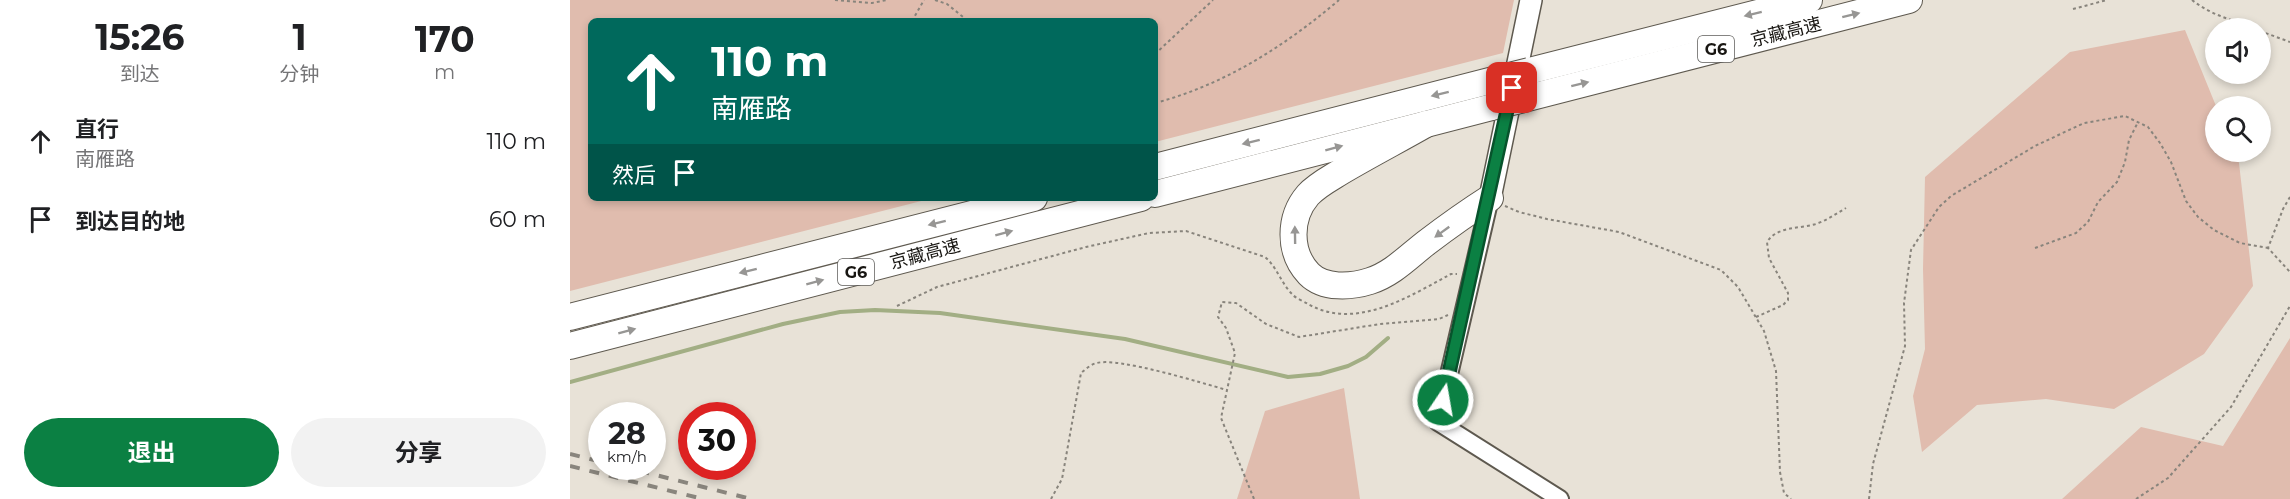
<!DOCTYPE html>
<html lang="zh">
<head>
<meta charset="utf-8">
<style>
	:root { --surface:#fff; --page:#f2f2f2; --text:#202124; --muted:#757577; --accent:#0b8043 }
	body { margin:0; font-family:Montserrat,"Noto Sans SC",sans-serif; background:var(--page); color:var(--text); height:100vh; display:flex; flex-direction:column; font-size:22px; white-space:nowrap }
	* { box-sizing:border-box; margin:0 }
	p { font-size:20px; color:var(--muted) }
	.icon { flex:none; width:33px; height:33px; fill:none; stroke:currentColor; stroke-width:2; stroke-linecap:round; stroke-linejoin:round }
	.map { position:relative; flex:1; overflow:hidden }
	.side { display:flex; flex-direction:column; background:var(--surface); width:570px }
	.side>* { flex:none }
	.banner { position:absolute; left:18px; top:18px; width:570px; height:183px; border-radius:9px; box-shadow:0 3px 9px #0003; background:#00695c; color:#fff; overflow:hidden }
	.fabs { position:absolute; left:1635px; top:18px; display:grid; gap:12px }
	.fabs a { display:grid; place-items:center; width:66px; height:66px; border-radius:50%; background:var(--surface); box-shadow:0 3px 9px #0003; font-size:30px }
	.speed { position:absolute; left:18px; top:402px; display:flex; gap:12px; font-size:30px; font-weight:700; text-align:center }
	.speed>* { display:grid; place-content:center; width:78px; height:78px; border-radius:50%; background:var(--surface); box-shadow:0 3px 9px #0003; line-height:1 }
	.speed small { font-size:15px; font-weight:400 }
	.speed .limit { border:9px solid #d22; background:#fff; color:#111 }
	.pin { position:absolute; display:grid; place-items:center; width:51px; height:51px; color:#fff; margin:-26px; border-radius:12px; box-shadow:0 3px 9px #0006 }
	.me { position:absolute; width:66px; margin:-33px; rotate:12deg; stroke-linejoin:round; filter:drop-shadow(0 0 4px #0008) }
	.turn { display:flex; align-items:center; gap:21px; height:126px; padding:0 24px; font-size:27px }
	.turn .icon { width:78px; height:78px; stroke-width:2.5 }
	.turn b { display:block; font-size:42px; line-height:51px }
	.then { display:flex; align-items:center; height:57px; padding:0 24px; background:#0003; gap:12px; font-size:22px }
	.eta { display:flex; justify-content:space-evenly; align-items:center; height:102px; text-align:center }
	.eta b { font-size:36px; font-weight:700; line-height:42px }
	.button { display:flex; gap:12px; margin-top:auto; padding:12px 24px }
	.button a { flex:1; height:69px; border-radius:36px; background:var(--accent); color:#fff; font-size:24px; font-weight:700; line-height:69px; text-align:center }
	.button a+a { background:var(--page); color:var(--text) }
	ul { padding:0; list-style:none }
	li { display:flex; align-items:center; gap:18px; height:78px; padding:0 24px }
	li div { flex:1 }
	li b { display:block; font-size:22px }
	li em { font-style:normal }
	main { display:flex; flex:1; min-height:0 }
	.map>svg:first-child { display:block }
	.green { fill:#e0bcae }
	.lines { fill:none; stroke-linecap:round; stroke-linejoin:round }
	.stream { stroke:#a2ae84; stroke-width:4 }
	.minor-casing { stroke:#5e594f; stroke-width:20 }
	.major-casing { stroke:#5e594f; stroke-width:24 }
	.highway-casing { stroke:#5e594f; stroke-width:28 }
	.path { stroke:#88847c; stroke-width:2; stroke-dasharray:3 3; stroke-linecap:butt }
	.minor { stroke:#fff; stroke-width:16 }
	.major { stroke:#fff; stroke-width:21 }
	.highway { stroke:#fff; stroke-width:26 }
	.rail { stroke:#89857d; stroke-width:4; stroke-dasharray:10 10; stroke-linecap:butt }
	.highway-bridge-casing { stroke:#5e594f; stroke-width:28; stroke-linecap:butt }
	.highway-bridge { stroke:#fff; stroke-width:26 }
	.oneway { fill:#979694 }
	.route-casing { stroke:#07532c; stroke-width:15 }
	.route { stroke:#0b8043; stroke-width:10 }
	.labels { text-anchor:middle; stroke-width:4.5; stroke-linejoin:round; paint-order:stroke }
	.shield { fill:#fff; stroke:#5d5c59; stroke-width:1.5 }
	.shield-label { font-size:16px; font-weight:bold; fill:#181612 }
	.street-label { font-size:18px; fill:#181612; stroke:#fff }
</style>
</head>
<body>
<main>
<section class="side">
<div class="eta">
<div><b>15:26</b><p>到达</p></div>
<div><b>1</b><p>分钟</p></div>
<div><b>170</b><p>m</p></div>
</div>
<ul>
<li><svg class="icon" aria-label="ahead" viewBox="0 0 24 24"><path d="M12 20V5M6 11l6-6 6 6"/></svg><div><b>直行</b><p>南雁路</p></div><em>110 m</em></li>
<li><svg class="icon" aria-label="arrive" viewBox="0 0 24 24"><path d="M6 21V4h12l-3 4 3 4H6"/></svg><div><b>到达目的地</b></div><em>60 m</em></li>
</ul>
<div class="button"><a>退出</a><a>分享</a></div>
</section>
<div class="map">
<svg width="1720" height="499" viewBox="0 0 1720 499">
	<rect width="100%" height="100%" fill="#e8e2d7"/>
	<g class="green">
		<path d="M0 0H944L933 53 585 142V21H21V198H363L0 291Z"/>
		<path d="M1615 30 1646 106V152H1665L1669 163 1683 286 1634 354 1544 409 1476 399 1407 405 1352 452 1343 396 1355 349 1353 269 1355 177 1500 52Z"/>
		<path d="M1720 338V499H1492L1571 427 1653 446Z"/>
		<path d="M774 388 790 499H667L695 411Z"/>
	</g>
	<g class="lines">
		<path class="stream" d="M0 382 213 324 270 312 305 310 370 313 555 339 718 377 750 374 778 366 796 357 818 338"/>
		<defs>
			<path id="minor" d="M920 198 868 422 990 499"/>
			<path id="major" d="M920 198 961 0"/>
			<g id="highway">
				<path d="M959 71 1239 0"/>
				<path d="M954 99 1339 0"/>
				<path d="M856 124C828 140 799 155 772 171 761 178 747 185 738 195 719 217 718 252 739 274 754 289 781 287 800 281 822 274 838 257 856 243 877 227 898 212 920 198"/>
				<path d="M585 167 927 79"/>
				<path d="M585 194 922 107"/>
				<path d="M0 317 464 198"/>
				<path d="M0 346 571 198"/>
			</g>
		</defs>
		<use href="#minor" class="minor-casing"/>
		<use href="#major" class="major-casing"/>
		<use href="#highway" class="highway-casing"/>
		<g class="path">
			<path d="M265 0 302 3 317 0"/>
			<path d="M365 0 377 4 398 21"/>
			<path d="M1622 0C1641 15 1662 20 1684 28"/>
			<path d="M1503 9 1537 0"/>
			<path d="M342 21 354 0"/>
			<path d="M1690 31 1720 42"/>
			<path d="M585 54 643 0"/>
			<path d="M585 103C654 85 715 46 769 0"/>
			<path d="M1720 197 1713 209 1698 248 1720 272"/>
			<path d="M935 206 949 212 977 219 1049 232 1151 270 1168 287 1194 331 1206 371 1210 472 1214 493 1221 499"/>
			<path d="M1465 248 1506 233 1518 222 1528 202 1547 182 1555 162 1559 140 1568 122"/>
			<path d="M327 306 367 287 516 247 579 233 616 231 695 257C707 267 711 283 722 294 725 298 733 301 738 304 786 331 838 297 881 274H887"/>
			<path d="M1186 317 1213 305 1218 300V293L1199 258 1197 242C1207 226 1229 229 1246 224 1257 220 1266 214 1276 208"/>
			<path d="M481 499 492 479 511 373C516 369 521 364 527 363 548 357 632 383 657 390"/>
			<path d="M684 499 651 418 665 353 656 328 648 317 652 302 666 303 696 324 729 337 810 324 869 319 878 315"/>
			<path d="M1299 499 1303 464 1335 346 1334 303 1341 250 1369 207 1381 196 1465 146 1514 123 1555 116 1578 127 1590 143 1601 162 1616 201 1628 217 1644 230 1670 243 1698 248"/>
			<path d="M1566 499 1598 478 1661 407 1720 306"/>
		</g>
		<use href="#minor" class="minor"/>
		<use href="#major" class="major"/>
		<use href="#highway" class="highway"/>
		<g class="rail">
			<path d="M0 454 32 462"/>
			<path d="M0 466 133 499"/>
			<path d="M50 466 181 499"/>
		</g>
		<defs>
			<g id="highway-bridge">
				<path d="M927 79 959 71"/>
				<path d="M922 107 954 99"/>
			</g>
		</defs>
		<use href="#highway-bridge" class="highway-bridge-casing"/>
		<use href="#highway-bridge" class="highway-bridge"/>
	</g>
	<defs><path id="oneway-solid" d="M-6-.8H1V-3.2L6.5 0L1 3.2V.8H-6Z" transform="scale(1.5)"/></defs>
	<g class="oneway">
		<use href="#oneway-solid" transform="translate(1183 14) rotate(166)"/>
		<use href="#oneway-solid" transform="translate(1281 15) rotate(-14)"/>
		<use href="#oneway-solid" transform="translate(1010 84) rotate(-14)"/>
		<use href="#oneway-solid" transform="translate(870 94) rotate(166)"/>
		<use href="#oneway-solid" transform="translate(681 142) rotate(166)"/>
		<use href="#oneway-solid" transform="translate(764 148) rotate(-15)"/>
		<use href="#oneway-solid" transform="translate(367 223) rotate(166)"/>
		<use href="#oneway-solid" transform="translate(872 232) rotate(144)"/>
		<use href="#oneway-solid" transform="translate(434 233) rotate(-15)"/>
		<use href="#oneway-solid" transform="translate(725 235) rotate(-91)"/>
		<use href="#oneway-solid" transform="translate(178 271) rotate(166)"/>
		<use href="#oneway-solid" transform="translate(245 282) rotate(-15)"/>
		<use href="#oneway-solid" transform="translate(57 331) rotate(-15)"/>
	</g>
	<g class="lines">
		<defs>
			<path id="route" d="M873 400 942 88"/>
		</defs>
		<use href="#route" class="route-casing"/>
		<use href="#route" class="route"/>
	</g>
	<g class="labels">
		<g class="shield">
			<rect x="1128" y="36" width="36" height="26" rx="4.5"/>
			<rect x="268" y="259" width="36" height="26" rx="4.5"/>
		</g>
		<g class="shield-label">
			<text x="1146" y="55">G6</text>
			<text x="286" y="278">G6</text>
		</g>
		<g class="street-label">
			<text transform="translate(1216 32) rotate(-14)" y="6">京藏高速</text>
			<text transform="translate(355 254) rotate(-15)" y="6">京藏高速</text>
		</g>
	</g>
</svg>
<div class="fabs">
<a><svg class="icon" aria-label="sound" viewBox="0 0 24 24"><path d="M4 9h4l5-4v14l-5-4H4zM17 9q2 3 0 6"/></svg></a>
<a><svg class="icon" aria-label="search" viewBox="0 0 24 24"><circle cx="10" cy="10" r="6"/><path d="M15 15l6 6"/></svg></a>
</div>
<div class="speed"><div>28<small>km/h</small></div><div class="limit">30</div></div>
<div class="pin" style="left:942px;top:88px;background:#d93025"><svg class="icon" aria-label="arrive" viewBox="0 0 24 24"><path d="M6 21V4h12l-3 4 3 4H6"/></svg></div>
<svg class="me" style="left:873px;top:400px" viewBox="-20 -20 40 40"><circle r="17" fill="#0b8043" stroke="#fff" stroke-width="3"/><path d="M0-11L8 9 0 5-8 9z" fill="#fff"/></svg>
<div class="banner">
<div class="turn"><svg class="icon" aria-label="ahead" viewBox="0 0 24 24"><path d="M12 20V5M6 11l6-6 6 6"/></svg><div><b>110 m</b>南雁路</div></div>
<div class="then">然后<svg class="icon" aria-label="arrive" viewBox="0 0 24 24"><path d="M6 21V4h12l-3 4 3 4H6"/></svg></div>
</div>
</div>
</main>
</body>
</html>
